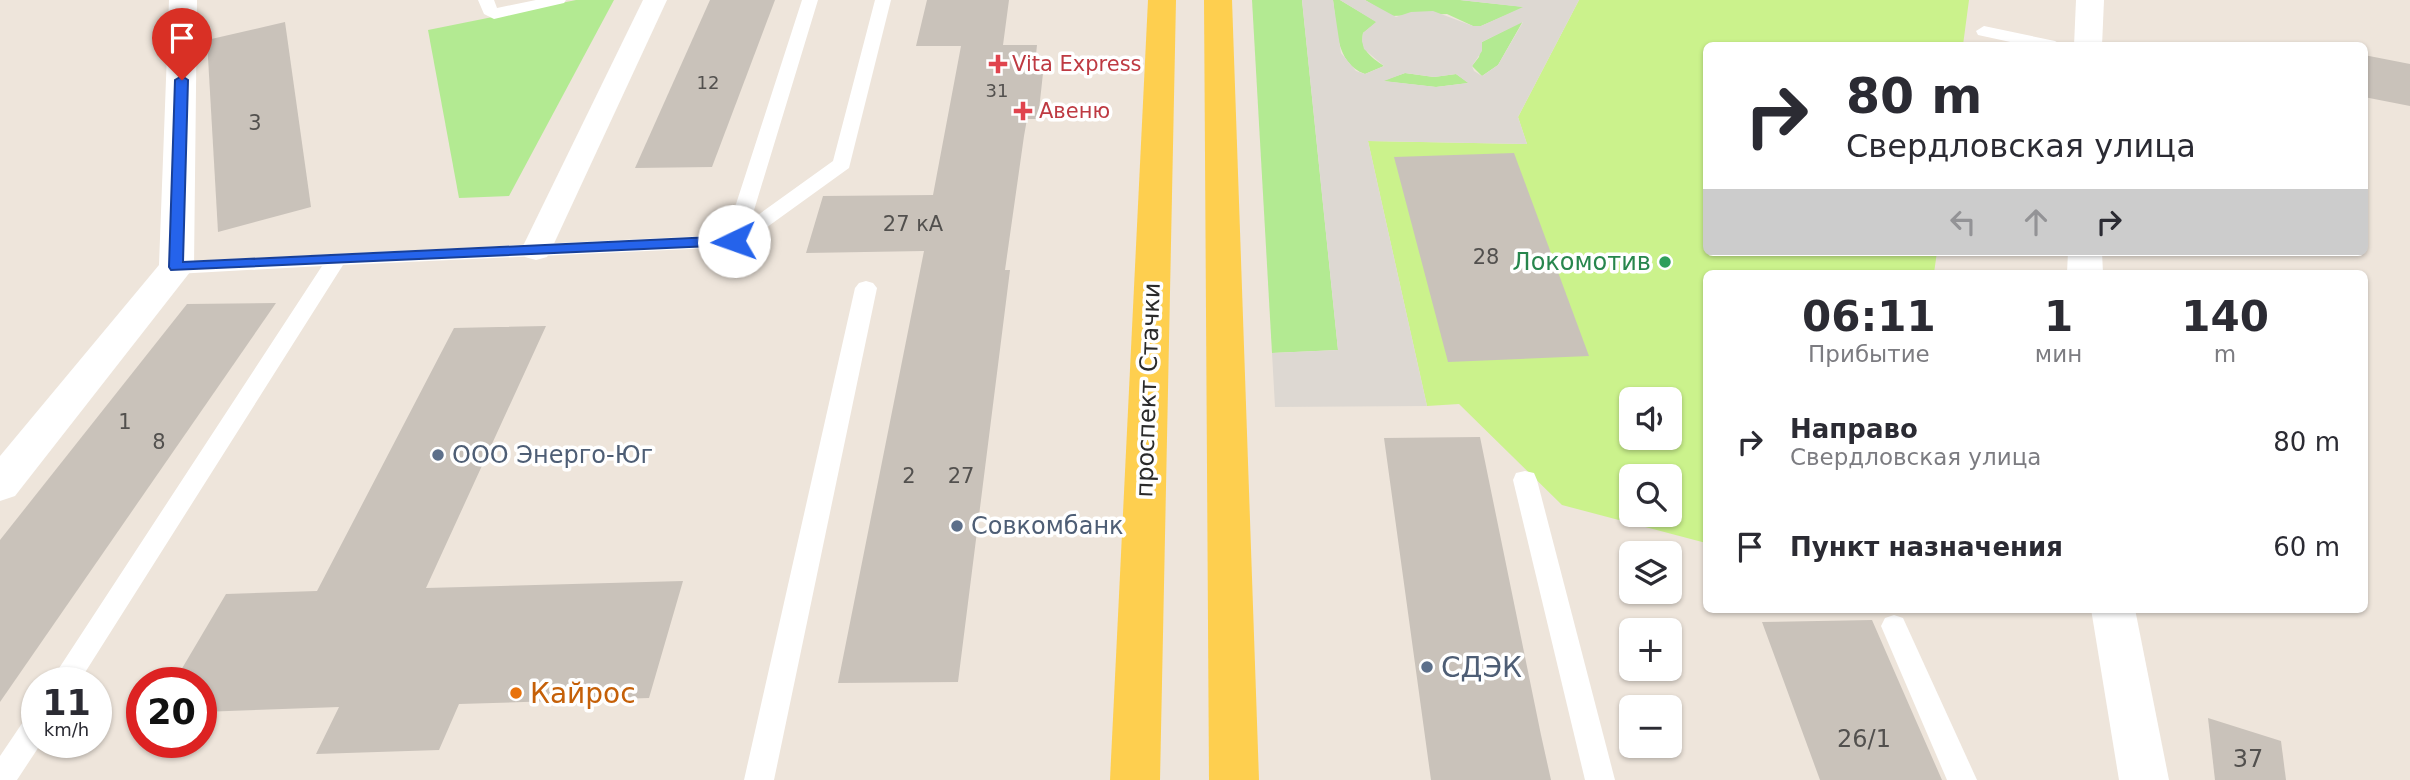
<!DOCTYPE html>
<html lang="ru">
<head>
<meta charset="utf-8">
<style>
	:root { --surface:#fff; --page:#f7f7f7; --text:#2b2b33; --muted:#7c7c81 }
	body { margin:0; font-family:"DejaVu Sans",sans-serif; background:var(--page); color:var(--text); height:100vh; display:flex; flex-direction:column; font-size:26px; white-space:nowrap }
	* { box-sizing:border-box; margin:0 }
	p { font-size:23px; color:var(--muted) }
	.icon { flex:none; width:38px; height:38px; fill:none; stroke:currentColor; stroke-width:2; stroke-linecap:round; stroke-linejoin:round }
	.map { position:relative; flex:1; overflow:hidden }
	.drawer { position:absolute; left:1703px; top:270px; width:665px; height:343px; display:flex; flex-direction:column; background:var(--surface); border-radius:10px; box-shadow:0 2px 5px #0004 }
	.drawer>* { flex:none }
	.top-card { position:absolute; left:1703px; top:42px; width:665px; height:214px; border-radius:10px; box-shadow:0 2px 5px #0004; background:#fff; color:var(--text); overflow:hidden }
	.buttons { position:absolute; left:1619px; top:387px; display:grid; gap:14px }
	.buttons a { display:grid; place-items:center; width:63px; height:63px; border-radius:10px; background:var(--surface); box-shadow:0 2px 5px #0004; font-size:35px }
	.speed { position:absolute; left:21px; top:667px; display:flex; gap:14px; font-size:35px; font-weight:700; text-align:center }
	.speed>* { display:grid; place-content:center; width:91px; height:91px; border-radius:50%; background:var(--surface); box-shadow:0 2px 5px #0004; line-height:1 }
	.speed small { font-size:18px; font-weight:400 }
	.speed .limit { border:10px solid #d22; background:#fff; color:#111 }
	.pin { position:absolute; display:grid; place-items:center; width:60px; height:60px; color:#fff; margin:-72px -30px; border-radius:50% 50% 50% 0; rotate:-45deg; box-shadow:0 0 7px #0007 }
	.pin .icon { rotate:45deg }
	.me { position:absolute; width:77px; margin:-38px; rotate:267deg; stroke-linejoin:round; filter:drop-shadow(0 0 5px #0008) }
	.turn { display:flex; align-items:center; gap:24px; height:147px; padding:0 28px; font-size:32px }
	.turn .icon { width:91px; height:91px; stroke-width:2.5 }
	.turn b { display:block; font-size:49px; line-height:60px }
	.lanes { display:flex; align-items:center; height:66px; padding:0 28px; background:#0003; justify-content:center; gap:35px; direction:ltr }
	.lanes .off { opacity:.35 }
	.eta { display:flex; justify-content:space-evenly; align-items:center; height:119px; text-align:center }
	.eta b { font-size:42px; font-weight:700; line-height:49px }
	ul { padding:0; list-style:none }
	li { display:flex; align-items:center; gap:21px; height:105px; padding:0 28px }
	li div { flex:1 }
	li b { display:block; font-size:26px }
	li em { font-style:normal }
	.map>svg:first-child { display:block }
	.green { fill:#b3ea92 }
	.pitch { fill:#cbf28c; fill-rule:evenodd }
	.plaza { fill:#ddd8d2; fill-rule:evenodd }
	.building { fill:#c9c2ba }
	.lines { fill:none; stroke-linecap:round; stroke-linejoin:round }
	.service { fill:#fff; fill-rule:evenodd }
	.pedestrian { fill:#fff; fill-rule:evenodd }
	.minor { fill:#fff; fill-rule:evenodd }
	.primary { fill:#fecf4f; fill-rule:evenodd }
	.route { fill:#2563eb; stroke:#184099; stroke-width:2 }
	.health-dot { fill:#e0444e; stroke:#fff; stroke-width:2.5 }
	.leisure-dot { fill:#2e9e5b; stroke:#fff; stroke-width:2.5 }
	.service-dot { fill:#5c6f8a; stroke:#fff; stroke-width:2.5 }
	.food-dot { fill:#e8710a; stroke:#fff; stroke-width:2.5 }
	.labels { text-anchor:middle; stroke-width:7; stroke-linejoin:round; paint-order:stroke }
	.far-number-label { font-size:18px; fill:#52504e }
	.far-health-label { font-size:21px; fill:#be3a42; stroke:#fff; text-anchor:start }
	.number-label { font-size:21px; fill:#52504e }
	.leisure-label { font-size:24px; fill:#27864d; stroke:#fff; text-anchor:end }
	.street-label { font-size:24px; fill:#2a2a2a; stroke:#fff }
	.service-label { font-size:24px; fill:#4e5e75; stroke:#fff; text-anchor:start }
	.near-number-label { font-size:24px; fill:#52504e }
	.near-service-label { font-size:28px; fill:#4e5e75; stroke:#fff; text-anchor:start }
	.near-food-label { font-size:28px; fill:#c56008; stroke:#fff; text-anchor:start }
</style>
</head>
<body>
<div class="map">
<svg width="2410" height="780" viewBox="0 0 2410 780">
	<rect width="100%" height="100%" fill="#eee5db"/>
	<g class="green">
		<path d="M576 0H614L509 196 459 198 428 30Z"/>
		<path d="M1252 0H1302L1338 350 1272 353Z"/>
		<path d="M1333 0H1340L1377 22 1363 33C1360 50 1371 57 1384 66L1365 74C1335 63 1337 27 1333 0Z"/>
		<path d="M1365 0H1460L1525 7 1481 26H1473L1447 14 1391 16Z"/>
		<path d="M1523 21 1498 65 1482 76 1472 66 1479 57 1482 42Z"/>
		<path d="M1405 73 1434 77 1456 74 1469 83 1436 87 1382 81Z"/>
	</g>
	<path class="pitch" d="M1579 0H1969L1963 45 1706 46V252H1937L1934 273H1706V543L1562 505 1459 404 1427 406 1368 141 1527 144 1518 117ZM1631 399H1670V438H1631ZM1631 476H1670V514H1631Z"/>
	<path class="plaza" d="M1302 0H1333L1341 53 1356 71 1365 74 1384 66 1364 49 1362 41 1363 33 1376 22 1340 0H1365L1396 17 1411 12 1433 11 1473 26H1481L1523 7 1460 0H1579L1518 117 1527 144 1368 141 1427 406 1275 407 1272 353 1338 350ZM1523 22 1498 65 1482 76 1474 71 1472 66 1482 51V42ZM1405 73 1434 77 1456 74 1468 83 1436 87 1384 81Z"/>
	<g class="building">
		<path d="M710 0H775L712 167 635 168Z"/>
		<path d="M927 0H1009L1003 45H1037L1035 64H1044L1038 119H1027L1024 136 1005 270H1010L958 682 838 683 924 251 806 253 823 196 933 195 961 46H916Z"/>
		<path d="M285 22 311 207 218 232 207 40Z"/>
		<path d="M2364 55 2410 64V106L2364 97Z"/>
		<path d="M1514 153 1589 356 1448 362 1394 157Z"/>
		<path d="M276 303 0 702V540L187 304Z"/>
		<path d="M546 326 426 588 683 581 649 698 459 704 439 750 316 754 339 707 201 712V682H174L226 594 317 591 454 328Z"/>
		<path d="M1480 437 1541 735 1551 780H1431L1384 438Z"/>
		<path d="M1872 620 1906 698 1942 780H1820L1762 622Z"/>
		<path d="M2208 718 2281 741 2286 780H2215Z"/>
	</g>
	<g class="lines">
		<g class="service">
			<path d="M478 0H494L497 8 536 0H566L564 3 494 19 484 14Z"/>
			<path d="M802 0H818L751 220 833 161 875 0H891L849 168 741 246 734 247 343 265 79 682H50L322 266 176 274 169 272 166 267 169 262 726 235Z"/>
			<path d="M1984 26 2055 41 2063 46H2029L1978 35 1976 31Z"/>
			<path d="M866 281 873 283 877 288 774 780H744L855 288 859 283Z"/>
			<path d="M1525 471 1534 473 1537 480 1615 780H1585L1513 480 1516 473Z"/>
			<path d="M1894 615 1903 618 1977 780H1947L1881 626 1885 618Z"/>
			<path d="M37 712V742H42L17 780H0V756L27 716Z"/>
		</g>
		<path class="pedestrian" d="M643 0H667L551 250 547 257 536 260 525 257 521 250Z"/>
		<g class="minor">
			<path d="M169 0H197L194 267 15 496 0 501V456L159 265Z"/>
			<path d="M2076 0H2104L2102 46H2074Z"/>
			<path d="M2068 252H2102L2103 273H2067Z"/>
			<path d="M2091 609H2135L2169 780H2119Z"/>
		</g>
		<g class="primary">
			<path d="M1148 0H1176L1160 780H1110Z"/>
			<path d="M1204 0H1232L1259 780H1209Z"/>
		</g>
	</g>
	<path class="route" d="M182 76 188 80 183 262 734 236 741 241 734 245 171 270 169 267 175 80Z"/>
	<g class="health-dot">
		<path d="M994.5 53.5h7v7h7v7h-7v7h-7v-7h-7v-7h7z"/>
		<path d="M1019.5 100.5h7v7h7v7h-7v7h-7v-7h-7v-7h7z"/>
	</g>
	<circle class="leisure-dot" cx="1665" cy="262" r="7"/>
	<g class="service-dot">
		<circle cx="438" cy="455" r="7"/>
		<circle cx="957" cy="526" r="7"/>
		<circle cx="1427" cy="667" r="7"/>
	</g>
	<circle class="food-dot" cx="516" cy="693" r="7"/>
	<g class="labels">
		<g class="far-number-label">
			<text x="708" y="89">12</text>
			<text x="997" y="97">31</text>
		</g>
		<g class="far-health-label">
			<text x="1012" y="71">Vita Express</text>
			<text x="1039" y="118">Авеню</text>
		</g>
		<g class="number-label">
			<text x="255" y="130">3</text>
			<text x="913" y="231">27 кА</text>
			<text x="1486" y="264">28</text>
			<text x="125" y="429">1</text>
			<text x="159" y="449">8</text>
			<text x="909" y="483">2</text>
			<text x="961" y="483">27</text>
		</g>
		<g class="leisure-label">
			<text x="1651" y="270">Локомотив</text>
		</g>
		<g class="street-label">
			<text transform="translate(1148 390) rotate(-88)" y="8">проспект Стачки</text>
		</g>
		<g class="service-label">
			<text x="452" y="463">ООО Энерго-Юг</text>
			<text x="971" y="534">Совкомбанк</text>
		</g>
		<g class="near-number-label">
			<text x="1864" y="747">26/1</text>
			<text x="2248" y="767">37</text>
		</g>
		<g class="near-service-label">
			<text x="1441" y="677">СДЭК</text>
		</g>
		<g class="near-food-label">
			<text x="530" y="703">Кайрос</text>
		</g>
	</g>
</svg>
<div class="buttons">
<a><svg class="icon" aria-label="sound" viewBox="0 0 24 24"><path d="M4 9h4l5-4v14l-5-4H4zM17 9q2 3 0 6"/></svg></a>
<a><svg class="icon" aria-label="search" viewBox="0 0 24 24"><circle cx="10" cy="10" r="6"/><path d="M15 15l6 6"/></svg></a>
<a><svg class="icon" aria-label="layers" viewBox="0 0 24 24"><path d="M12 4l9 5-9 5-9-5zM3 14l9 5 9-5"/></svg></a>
<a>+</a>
<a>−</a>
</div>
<div class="speed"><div>11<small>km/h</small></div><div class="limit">20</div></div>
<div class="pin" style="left:182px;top:80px;background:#d93025"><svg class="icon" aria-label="arrive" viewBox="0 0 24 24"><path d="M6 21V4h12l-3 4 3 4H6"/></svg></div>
<svg class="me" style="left:734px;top:241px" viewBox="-20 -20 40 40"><circle r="19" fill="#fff"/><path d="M0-13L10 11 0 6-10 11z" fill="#2563eb"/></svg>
<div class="top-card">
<div class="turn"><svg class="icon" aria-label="right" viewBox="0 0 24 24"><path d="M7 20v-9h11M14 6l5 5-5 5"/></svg><div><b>80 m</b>Свердловская улица</div></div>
<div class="lanes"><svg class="icon off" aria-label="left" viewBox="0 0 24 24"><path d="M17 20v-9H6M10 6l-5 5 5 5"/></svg><svg class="icon off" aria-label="ahead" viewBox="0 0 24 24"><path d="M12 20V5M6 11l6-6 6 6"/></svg><svg class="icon" aria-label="right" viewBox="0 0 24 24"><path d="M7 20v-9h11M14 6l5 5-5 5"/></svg></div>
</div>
<section class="drawer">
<div class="eta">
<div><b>06:11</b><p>Прибытие</p></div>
<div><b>1</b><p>мин</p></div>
<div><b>140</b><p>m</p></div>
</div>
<ul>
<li><svg class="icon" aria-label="right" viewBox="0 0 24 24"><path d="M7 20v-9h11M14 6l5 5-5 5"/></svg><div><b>Направо</b><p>Свердловская улица</p></div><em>80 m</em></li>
<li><svg class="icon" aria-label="arrive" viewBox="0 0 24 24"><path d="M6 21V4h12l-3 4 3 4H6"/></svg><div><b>Пункт назначения</b></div><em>60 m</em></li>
</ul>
</section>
</div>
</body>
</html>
